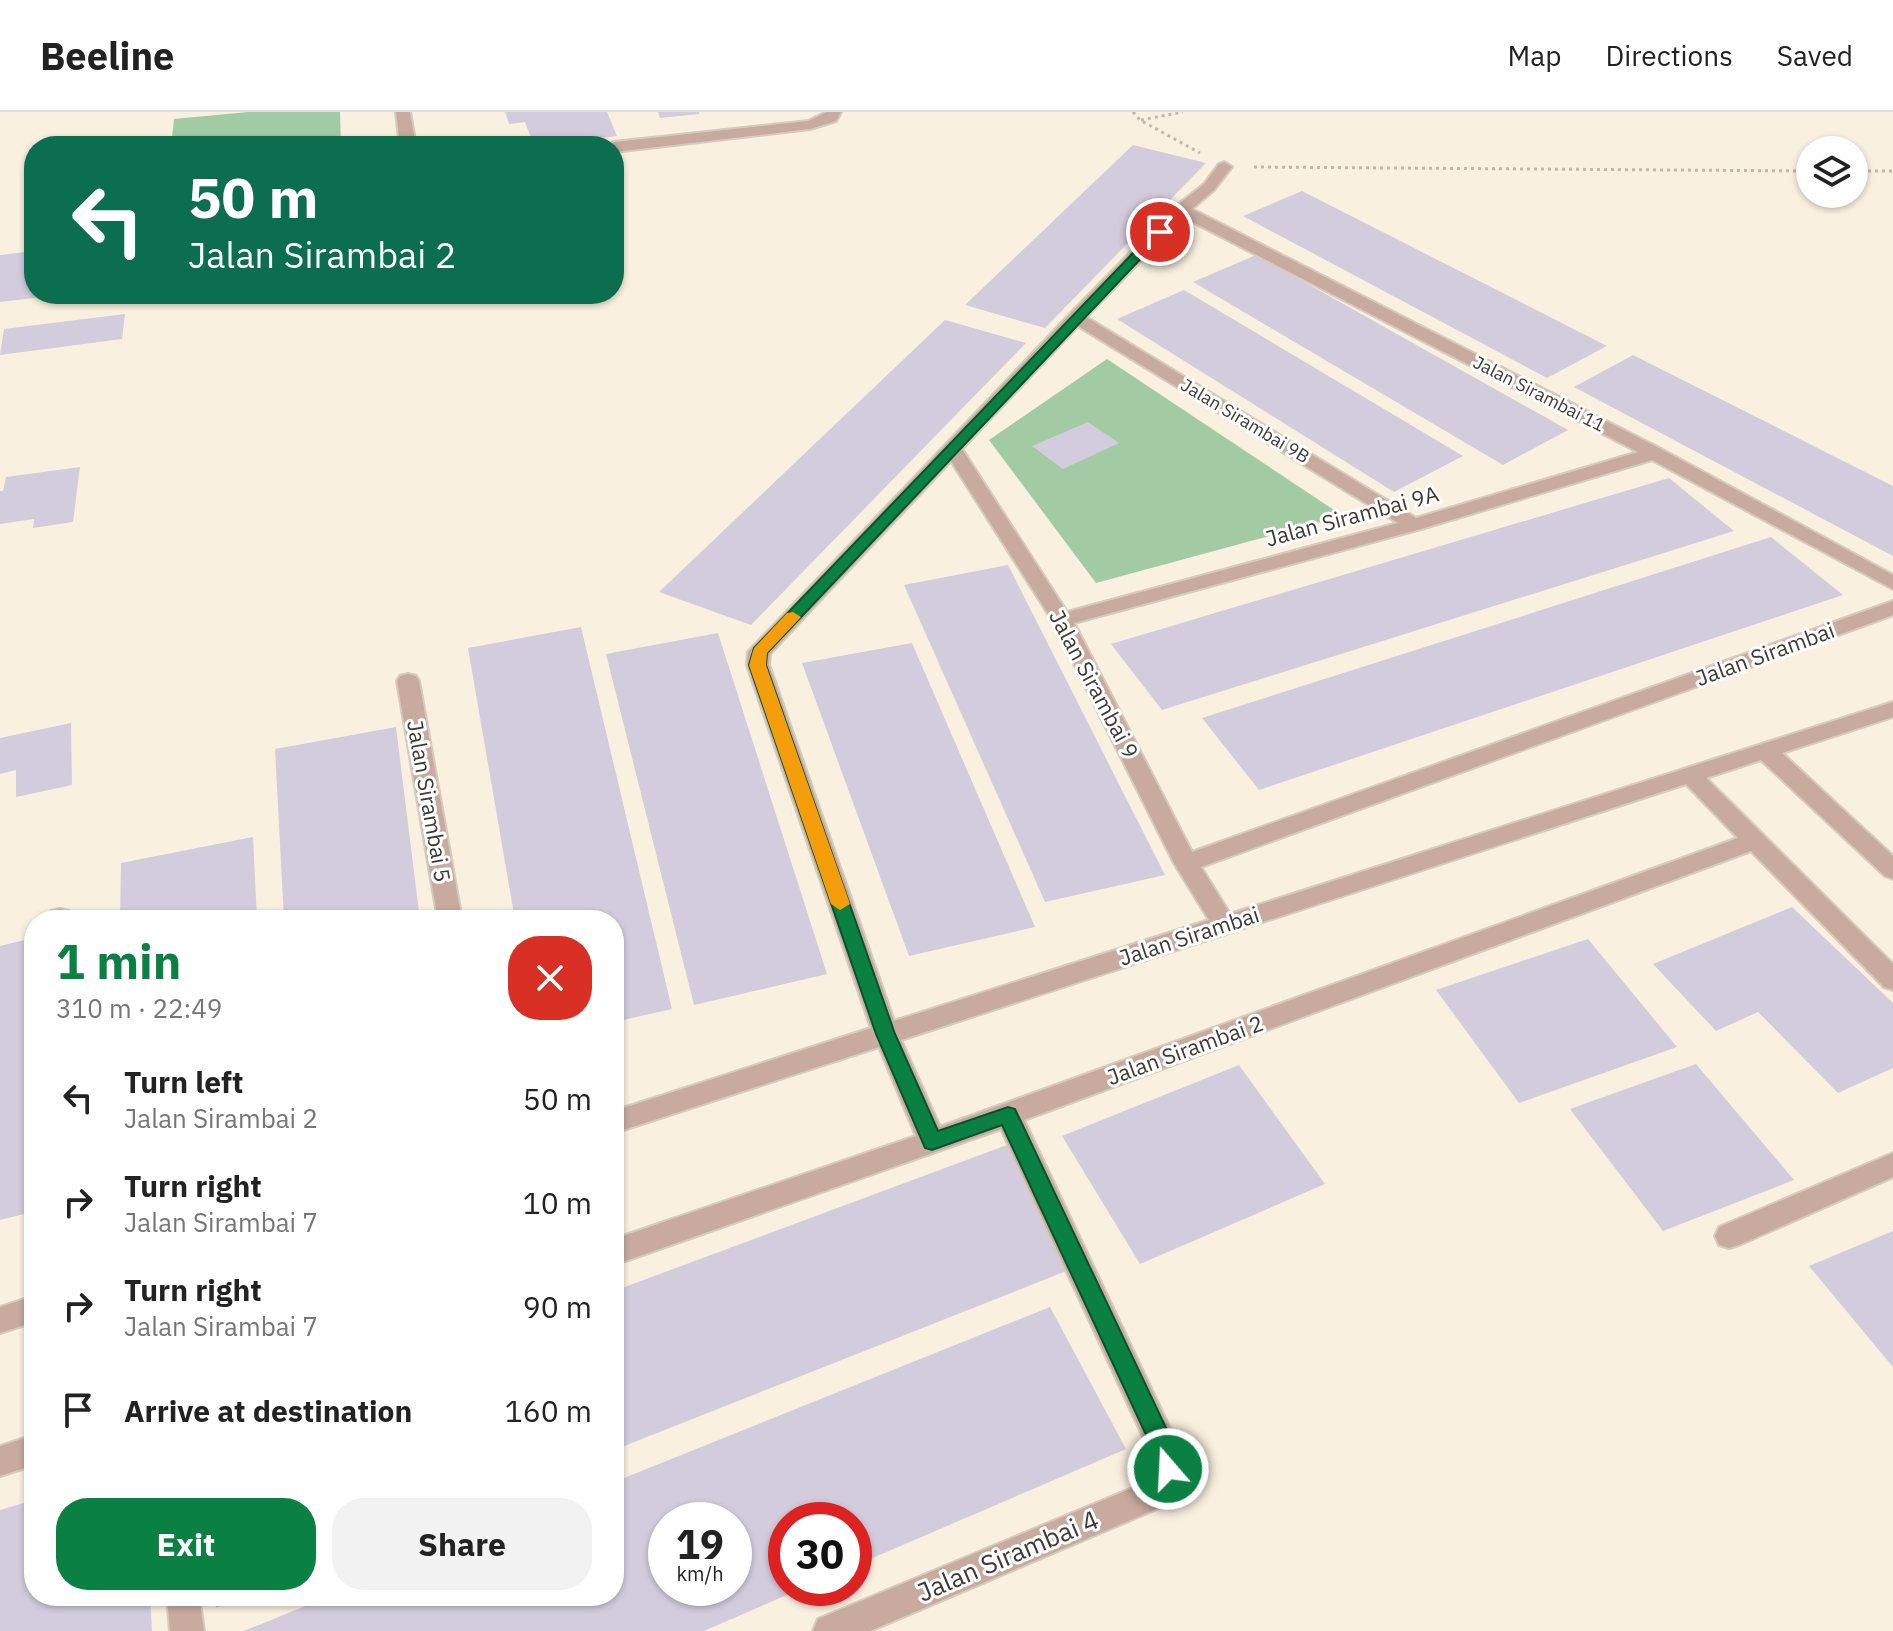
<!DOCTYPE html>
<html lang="en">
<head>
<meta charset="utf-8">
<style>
	:root { --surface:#fff; --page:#f2f2f2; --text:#222; --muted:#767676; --line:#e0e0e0; --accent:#0b8043 }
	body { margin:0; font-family:"IBM Plex Sans",sans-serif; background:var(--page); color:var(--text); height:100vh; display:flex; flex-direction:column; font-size:30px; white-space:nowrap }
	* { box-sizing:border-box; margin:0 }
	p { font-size:26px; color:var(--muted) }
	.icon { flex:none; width:44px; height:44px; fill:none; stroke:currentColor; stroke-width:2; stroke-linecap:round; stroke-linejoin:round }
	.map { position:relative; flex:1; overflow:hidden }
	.drawer { position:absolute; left:24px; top:798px; width:600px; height:696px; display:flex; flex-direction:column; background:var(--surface); border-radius:32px; box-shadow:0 2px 6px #0004 }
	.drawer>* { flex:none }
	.guide { position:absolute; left:24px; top:24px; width:600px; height:168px; border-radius:32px; box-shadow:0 2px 6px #0004; background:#0b6e4f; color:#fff; overflow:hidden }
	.fabs { position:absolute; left:1796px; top:24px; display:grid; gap:16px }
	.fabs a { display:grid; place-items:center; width:72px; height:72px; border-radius:50%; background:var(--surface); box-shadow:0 2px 6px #0004; font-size:40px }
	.speed { position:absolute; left:648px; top:1390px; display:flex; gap:16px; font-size:40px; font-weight:700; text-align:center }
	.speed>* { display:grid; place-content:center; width:104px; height:104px; border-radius:50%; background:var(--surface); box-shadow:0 2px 6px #0004; line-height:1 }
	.speed small { font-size:20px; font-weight:400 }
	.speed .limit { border:12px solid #d22; background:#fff; color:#111 }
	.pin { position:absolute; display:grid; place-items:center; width:68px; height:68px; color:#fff; margin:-34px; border:4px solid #fff; border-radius:50%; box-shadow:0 2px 8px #0007 }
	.me { position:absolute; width:88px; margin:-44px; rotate:341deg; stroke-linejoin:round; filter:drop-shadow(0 0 6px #0008) }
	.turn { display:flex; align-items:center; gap:28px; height:168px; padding:0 32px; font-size:36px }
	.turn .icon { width:104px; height:104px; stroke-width:2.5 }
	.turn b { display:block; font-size:56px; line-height:68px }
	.round { display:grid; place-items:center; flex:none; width:84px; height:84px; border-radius:32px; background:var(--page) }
	.head { display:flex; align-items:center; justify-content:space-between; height:136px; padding:0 32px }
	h1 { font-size:48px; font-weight:800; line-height:60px; color:var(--accent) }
	.button { display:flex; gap:16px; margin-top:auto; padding:16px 32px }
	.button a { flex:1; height:92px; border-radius:32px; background:var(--accent); color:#fff; font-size:32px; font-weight:800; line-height:92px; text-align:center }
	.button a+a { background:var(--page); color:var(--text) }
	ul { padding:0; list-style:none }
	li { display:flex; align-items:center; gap:24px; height:104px; padding:0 32px }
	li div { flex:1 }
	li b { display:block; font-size:30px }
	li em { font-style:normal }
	header { display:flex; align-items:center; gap:48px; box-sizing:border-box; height:112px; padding:0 40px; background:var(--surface); border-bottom:2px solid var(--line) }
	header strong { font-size:38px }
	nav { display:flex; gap:44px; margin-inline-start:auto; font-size:28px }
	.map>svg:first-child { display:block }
	.green { fill:#a2cba3 }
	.building { fill:#d2ccdd; fill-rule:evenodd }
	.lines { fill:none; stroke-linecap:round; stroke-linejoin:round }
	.lane-casing { stroke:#d4ccbe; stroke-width:4 }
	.street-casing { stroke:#d4ccbe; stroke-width:4 }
	.path { stroke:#c0b8ab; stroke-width:3; stroke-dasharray:3 4; stroke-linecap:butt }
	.lane { fill:#c8aa9f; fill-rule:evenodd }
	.street { fill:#c8aa9f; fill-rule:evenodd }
	.route { fill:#0b8043; stroke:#07532c; stroke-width:2 }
	.slow { fill:#f59e0b }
	.labels { text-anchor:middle; stroke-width:6; stroke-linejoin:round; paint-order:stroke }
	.far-street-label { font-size:18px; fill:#3e3b34; stroke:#fff }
	.street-label { font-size:22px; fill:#3e3b34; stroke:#fff }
	.near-street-label { font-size:26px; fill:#3e3b34; stroke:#fff }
</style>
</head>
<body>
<header>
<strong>Beeline</strong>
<nav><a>Map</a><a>Directions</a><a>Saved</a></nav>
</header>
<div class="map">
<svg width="1893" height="1519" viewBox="0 0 1893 1519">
	<rect width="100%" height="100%" fill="#faf0e0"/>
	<g class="green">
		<path d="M248 0H340L341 34H171L174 7Z"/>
		<path d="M1107 247 1343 404 1096 471 989 328Z"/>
	</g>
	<g class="building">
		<path d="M505 0H607L617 24 534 34 525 10 509 12Z"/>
		<path d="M658 0H699V2L660 6Z"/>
		<path d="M1133 33 1206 51 1045 216 965 193Z"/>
		<path d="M1302 79 1607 234 1547 266 1243 104Z"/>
		<path d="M34 139V182L51 184 0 190V143Z"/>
		<path d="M1256 143 1568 318 1503 353 1193 170Z"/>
		<path d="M1184 178 1463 344 1394 380 1117 207Z"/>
		<path d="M125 202 122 227 0 243 4 217Z"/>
		<path d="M945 208 1026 231 751 513 659 480Z"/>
		<path d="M1633 243 1893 374V444L1574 275Z"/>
		<path d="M1088 310 1119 331 1063 357 1032 334Z"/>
		<path d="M80 355 73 410 33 416 34 407 0 412V379H3L6 365Z"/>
		<path d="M1669 366 1734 419 1162 598 1111 532Z"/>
		<path d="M1771 425 1843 483 1259 678 1202 606Z"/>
		<path d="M1008 453 1165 763 1045 790 904 473Z"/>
		<path d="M581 515 672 897 614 910V808H515L468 536Z"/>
		<path d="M718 521 827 862 694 893 606 542Z"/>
		<path d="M912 531 1035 815 909 844 802 551Z"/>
		<path d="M71 611 72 673 16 685V658L0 662V626Z"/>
		<path d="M396 615 420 808H284L275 637Z"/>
		<path d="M253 725 257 808H120L121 751Z"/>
		<path d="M1792 795 1893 891V956L1838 981 1758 900 1716 919 1653 852Z"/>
		<path d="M33 826 24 1102 0 1108V834Z"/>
		<path d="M1588 827 1677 935 1519 991 1436 878Z"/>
		<path d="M1696 952 1794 1068 1663 1119 1570 997Z"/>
		<path d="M1239 953 1325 1072 1140 1152 1062 1024Z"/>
		<path d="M1007 1033 1074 1156 614 1338V1179Z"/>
		<path d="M1893 1119V1255L1809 1154Z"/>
		<path d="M1050 1195 1126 1337 854 1454V1408H786V1476H803L704 1519H244L330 1484H614V1370ZM666 1408H734V1476H666Z"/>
		<path d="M34 1388V1484H150L152 1519H0V1398Z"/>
		<path d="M214 1484H246L216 1496Z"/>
	</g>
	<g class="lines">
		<defs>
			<g id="lane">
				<path d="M396 0H410L416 34H400Z"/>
				<path d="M827 0H841L836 9 810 17 614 40V34H607L614 30 808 9Z"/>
				<path d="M167 1484H199L204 1519H170Z"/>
			</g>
			<g id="street">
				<path d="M1224 50 1232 55 1214 78 1192 97 1661 337 1893 463V477L1652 348 1421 417 1074 511 1192 740 1893 489V503L1201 755 1230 802 1893 590V605L1782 641 1893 744V767L1885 764 1761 648 1706 666 1893 852V878L1884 875 1751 739 1024 1008 1176 1329C1187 1354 1180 1378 1159 1396L870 1519H813L818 1507 1137 1374 1150 1361V1340L1001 1017 614 1153V1127L916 1024 879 935 614 1021V999L871 916 747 553 748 540 1070 202 1175 95 1204 72 1219 52ZM1183 105 1638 340 1416 406 1086 205ZM1078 214 1398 411 1067 500 962 337ZM951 349 1052 508 1174 751 1209 808 894 909 769 553 770 542ZM1686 672 1738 726 940 1015 901 928Z"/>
				<path d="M408 562 416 564 419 569 462 808H438L397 569 400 564Z"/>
				<path d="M60 797 69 799 72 808H48L51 799Z"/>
				<path d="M1893 1041V1065L1739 1133 1729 1136 1719 1133 1715 1124 1719 1115Z"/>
				<path d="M34 1184V1210L0 1221V1195Z"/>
				<path d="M34 1323V1353L0 1364V1334Z"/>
			</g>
		</defs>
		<use href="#lane" class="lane-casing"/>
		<use href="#street" class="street-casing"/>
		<g class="path">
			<path d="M1133 0 1140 8 1200 41"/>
			<path d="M1141 8 1183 0"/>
			<path d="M1254 55 1810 59"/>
			<path d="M1854 59H1893"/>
		</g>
		<use href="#lane" class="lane"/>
		<use href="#street" class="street"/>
	</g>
	<path class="route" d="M1156 117 1166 120 767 541 766 553 895 922 938 1019 1008 995 1015 997 1177 1339 1180 1357 1177 1365 1168 1368 1160 1365 1154 1340 1002 1013 932 1038 925 1036 876 922 749 553 754 536Z"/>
	<path class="slow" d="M793 500 801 505 767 541 766 553 850 792 840 798 831 792 749 553 754 536 787 501Z"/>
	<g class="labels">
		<g class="far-street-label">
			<text transform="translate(1539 282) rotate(27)" y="6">Jalan Sirambai 11</text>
			<text transform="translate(1245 309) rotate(31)" y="6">Jalan Sirambai 9B</text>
		</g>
		<g class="street-label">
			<text transform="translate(1352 404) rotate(-15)" y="8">Jalan Sirambai 9A</text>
			<text transform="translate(1765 542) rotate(-20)" y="8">Jalan Sirambai</text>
			<text transform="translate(1094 572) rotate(62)" y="8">Jalan Sirambai 9</text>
			<text transform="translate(429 689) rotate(80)" y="8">Jalan Sirambai 5</text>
			<text transform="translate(1189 824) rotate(-18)" y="8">Jalan Sirambai</text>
			<text transform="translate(1185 938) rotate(-20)" y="8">Jalan Sirambai 2</text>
		</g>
		<g class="near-street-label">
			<text transform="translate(1008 1444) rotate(-23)" y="9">Jalan Sirambai 4</text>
		</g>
	</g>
</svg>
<div class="fabs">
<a><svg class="icon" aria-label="layers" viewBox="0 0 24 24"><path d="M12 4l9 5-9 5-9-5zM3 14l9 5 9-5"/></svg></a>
</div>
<div class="speed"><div>19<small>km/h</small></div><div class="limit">30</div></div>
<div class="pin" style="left:1160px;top:120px;background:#d93025"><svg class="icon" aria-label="arrive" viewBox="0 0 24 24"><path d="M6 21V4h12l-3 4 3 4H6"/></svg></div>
<svg class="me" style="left:1168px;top:1357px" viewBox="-20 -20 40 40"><circle r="17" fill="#0b8043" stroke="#fff" stroke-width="3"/><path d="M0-11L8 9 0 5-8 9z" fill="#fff"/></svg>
<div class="guide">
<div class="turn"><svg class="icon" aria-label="left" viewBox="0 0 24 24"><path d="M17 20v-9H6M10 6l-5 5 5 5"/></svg><div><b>50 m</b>Jalan Sirambai 2</div></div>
</div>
<section class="drawer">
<div class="head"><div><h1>1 min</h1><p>310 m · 22:49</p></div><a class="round" style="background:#d93025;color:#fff"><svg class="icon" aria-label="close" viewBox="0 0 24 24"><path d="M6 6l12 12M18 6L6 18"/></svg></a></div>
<ul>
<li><svg class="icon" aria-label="left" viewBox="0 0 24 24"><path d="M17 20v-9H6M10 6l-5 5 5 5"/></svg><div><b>Turn left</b><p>Jalan Sirambai 2</p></div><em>50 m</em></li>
<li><svg class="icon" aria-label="right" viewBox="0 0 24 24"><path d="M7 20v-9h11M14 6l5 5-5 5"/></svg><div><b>Turn right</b><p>Jalan Sirambai 7</p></div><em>10 m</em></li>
<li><svg class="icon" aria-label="right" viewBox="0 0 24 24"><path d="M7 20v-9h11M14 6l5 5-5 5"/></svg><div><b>Turn right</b><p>Jalan Sirambai 7</p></div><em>90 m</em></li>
<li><svg class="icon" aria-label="arrive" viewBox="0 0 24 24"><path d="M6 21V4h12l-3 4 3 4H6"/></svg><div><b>Arrive at destination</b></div><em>160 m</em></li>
</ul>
<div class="button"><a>Exit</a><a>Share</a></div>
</section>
</div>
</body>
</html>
